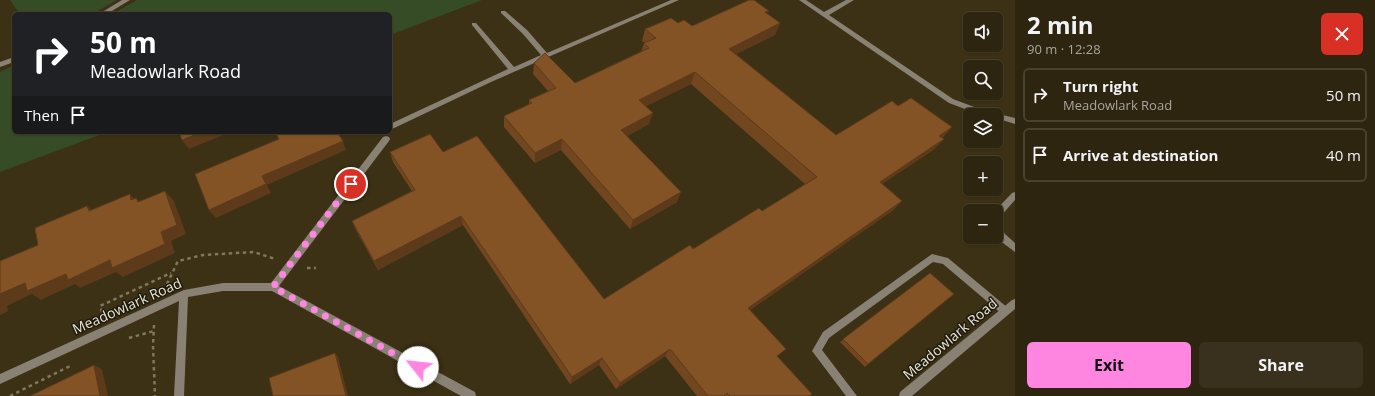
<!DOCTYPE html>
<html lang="en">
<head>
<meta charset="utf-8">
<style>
	:root { --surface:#2d250f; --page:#39311d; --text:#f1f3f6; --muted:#a7a59e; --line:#48422f; --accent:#fe86e0 }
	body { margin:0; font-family:"Open Sans",sans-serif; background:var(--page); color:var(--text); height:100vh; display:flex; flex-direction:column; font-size:15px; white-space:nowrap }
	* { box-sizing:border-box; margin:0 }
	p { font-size:13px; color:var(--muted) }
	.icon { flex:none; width:22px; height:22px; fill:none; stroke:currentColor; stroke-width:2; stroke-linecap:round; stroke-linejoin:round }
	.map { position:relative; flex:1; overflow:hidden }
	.side { display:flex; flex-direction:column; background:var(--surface); width:360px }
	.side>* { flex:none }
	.hud { position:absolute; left:12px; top:12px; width:380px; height:122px; border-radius:6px; box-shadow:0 1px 3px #0004,0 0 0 1px var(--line); background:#202124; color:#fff; overflow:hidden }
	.controls { position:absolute; left:963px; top:12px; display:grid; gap:8px }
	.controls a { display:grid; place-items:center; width:40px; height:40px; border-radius:6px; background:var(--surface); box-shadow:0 1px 3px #0004,0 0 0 1px var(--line); font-size:20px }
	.pin { position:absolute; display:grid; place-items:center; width:34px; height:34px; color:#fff; margin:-17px; border:2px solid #fff; border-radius:50%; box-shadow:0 1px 4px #0007 }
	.me { position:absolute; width:44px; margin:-22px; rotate:299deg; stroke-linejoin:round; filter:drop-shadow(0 0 3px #0008) }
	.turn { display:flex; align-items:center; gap:14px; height:84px; padding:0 12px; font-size:18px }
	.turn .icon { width:52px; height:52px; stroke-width:2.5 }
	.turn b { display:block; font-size:28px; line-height:34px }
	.then { display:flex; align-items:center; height:38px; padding:0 12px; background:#0003; gap:8px; font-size:15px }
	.round { display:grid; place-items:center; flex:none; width:42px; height:42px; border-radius:6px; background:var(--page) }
	.head { display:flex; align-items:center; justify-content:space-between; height:68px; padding:0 12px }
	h1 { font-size:24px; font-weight:700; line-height:30px }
	.button { display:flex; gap:8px; margin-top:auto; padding:8px 12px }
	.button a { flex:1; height:46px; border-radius:6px; background:var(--accent); color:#111; font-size:16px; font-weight:700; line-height:46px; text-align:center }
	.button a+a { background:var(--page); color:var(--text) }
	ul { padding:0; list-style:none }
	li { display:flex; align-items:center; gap:12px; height:54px; margin:0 8px 6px; padding:0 4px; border:2px solid var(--line); border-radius:6px }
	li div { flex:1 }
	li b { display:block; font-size:15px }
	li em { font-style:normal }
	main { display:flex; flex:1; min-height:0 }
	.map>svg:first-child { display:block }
	.green { fill:#364c26 }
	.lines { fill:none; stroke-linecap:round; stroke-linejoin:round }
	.path { stroke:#80775f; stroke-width:2.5; stroke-dasharray:3.5 3.5; stroke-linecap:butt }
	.service { fill:#898174; fill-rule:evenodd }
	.minor { fill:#898174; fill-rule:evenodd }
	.wall { fill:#724720 }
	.shaded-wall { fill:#5c3a1a }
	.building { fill:#845325; stroke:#5c3a1a }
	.route { stroke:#fe86e0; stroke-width:7; stroke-dasharray:0 12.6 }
	.labels { text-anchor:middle; stroke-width:3; stroke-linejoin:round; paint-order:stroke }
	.street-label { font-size:14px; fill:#e9e3d2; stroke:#1e1a0d }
</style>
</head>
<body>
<main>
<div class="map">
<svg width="1015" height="396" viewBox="0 0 1015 396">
	<rect width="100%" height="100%" fill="#3c3114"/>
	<g class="green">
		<path d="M10 0H117L92 14H20Z"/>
		<path d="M137 0H482L390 35V14H112Z"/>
		<path d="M14 65V132H107L0 172V72Z"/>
	</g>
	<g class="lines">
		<g class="path">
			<path d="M307 268H316"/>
			<path d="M167 284 178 261 203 255 254 252 275 259"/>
			<path d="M102 312 100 306 171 273"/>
			<path d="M154 325 153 346 155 396"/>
			<path d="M129 338 154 331"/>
			<path d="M10 396 72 365"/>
		</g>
		<g class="service">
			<path d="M122 0H130L107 14H99Z"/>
			<path d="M671 0H679L491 82 390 130V124L508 69 472 25V23H476L514 67 541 55 523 34 501 13V11H505L527 30 547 53Z"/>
			<path d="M799 0H806L824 12 846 0H854L829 15 953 99 982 110 1015 118V124L996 118V115H981L949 103Z"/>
			<path d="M14 57V62L0 67V62Z"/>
			<path d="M1015 192V200L999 218 996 219 995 211 1012 193Z"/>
			<path d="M996 224 999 225 1005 234 1015 243V252L999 240 996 235Z"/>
			<path d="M932 254 948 258 1008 308 1010 311 1008 314 1005 315 1002 314 943 264 933 262 829 338 822 350 857 396H846L812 351 823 332Z"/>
		</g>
		<g class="minor">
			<path d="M386 136 389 137 390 139 389 141 279 286 475 392 476 396H461L272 291H223L188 297 184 396H174L179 301 0 384V374L184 290 223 283H271L383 137Z"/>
			<path d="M1015 299V309L912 396H899L900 392 1012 300Z"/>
		</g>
	</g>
	<g class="wall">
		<path d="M767 14 780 23 775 35 736 54 836 135 898 106 952 127 942 138 944 139 933 150 882 184 902 201 892 211 750 310 786 349 777 356 809 396H697L665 356 616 389 599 365 570 384 463 225 378 270 356 230 352 221 412 191 393 162 390 152H443L604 299 693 249 762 211 805 184 691 84 646 106 649 124 627 136 677 202 630 229 561 150 535 163 504 127V116L529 104V100L548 91 533 74 534 63 575 83 641 52 644 43H645L642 41 645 29 678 23 692 26Z"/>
		<path d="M930 273 868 364 865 367 840 342Z"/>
	</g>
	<g class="shaded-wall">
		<path d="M780 23 775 35 724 60 729 49Z"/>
		<path d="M695 72 691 84 636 111 639 100Z"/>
		<path d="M653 113 649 124 618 141 621 130Z"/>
		<path d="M952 127 941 138 939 136Z"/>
		<path d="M202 132H231L189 149 182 140Z"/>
		<path d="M562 139 561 150 535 163V153Z"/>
		<path d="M944 139 933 150 870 192 880 182Z"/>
		<path d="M343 141 346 150 267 185 271 193 216 218 209 210 262 176Z"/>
		<path d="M165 191 174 201 186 234 171 241 175 253 123 277 116 272 80 288 75 284 41 300 32 294 7 306 8 311 0 315V294L25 283 161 232Z"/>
		<path d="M681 192 677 202 630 229 633 220Z"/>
		<path d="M130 194 137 202 136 198 146 208 131 200Z"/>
		<path d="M902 201 892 211 741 316 748 308Z"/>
		<path d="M87 206 99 216 89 211Z"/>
		<path d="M461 216 463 225 378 270 374 261Z"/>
		<path d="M670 349 665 356 616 389 620 383Z"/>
		<path d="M335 353 338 357 348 396H346Z"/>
		<path d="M602 358 599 365 570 384 572 377Z"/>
		<path d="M94 365 102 369 108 396H100Z"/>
	</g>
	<g class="building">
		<path d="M749 0H754L769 11 765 12 780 23 729 49 836 135 892 101 898 106 911 98 952 127 939 136 944 139 880 182 902 201 748 308 786 349 777 356 812 394 809 396H730L727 393 724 396H708L670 349 620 383 602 358 572 377 461 216 374 261 352 221 415 190 390 152 430 134 443 152 477 136 604 299 690 245 693 249 759 208 762 211 817 177 695 72 639 100 653 113 621 130 681 192 633 220 562 139 535 153 504 116 532 103 529 100 556 88 534 63 545 53 575 83 649 48 644 43 656 38 645 29 671 18 678 23 684 20 692 26Z"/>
		<path d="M179 132H202L182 140Z"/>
		<path d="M275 132H337L343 141 262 176 266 184 209 210 195 174 279 139Z"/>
		<path d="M165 191 177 225 161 232 165 244 112 268 110 260 68 280 66 274 27 291 25 283 0 294V261L38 245 35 228 87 206 89 211 130 194 131 200 136 198 138 202Z"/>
		<path d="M930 273 954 294 868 364 843 339Z"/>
		<path d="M335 353 346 396H273L269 378Z"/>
		<path d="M94 365 100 396H30Z"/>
	</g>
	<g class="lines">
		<path class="route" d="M351 184 273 287 418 367"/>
	</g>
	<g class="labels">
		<g class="street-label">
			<text transform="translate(127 306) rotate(-24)" y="5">Meadowlark Road</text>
			<text transform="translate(950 339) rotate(-40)" y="5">Meadowlark Road</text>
		</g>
	</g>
</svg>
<div class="controls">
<a><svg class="icon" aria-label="sound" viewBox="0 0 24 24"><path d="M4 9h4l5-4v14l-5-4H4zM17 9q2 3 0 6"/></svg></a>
<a><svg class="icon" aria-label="search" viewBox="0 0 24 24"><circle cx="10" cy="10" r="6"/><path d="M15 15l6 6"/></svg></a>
<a><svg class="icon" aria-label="layers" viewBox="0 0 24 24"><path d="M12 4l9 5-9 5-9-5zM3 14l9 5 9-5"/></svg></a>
<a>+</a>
<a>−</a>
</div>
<div class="pin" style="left:351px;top:184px;background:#d93025"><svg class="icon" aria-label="arrive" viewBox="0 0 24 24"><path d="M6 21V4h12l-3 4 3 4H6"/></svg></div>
<svg class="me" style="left:418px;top:367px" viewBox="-20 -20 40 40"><circle r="19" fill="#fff"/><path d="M0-13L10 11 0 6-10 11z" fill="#fe86e0"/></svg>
<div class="hud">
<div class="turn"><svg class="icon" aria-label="right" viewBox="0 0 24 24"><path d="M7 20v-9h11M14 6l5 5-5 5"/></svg><div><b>50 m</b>Meadowlark Road</div></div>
<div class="then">Then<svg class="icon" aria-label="arrive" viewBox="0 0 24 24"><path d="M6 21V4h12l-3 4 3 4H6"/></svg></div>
</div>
</div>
<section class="side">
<div class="head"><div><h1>2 min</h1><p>90 m · 12:28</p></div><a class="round" style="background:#d93025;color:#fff"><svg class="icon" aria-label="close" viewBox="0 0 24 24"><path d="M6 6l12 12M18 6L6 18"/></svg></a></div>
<ul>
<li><svg class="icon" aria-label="right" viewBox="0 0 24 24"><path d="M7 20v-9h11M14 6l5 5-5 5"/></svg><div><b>Turn right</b><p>Meadowlark Road</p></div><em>50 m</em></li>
<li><svg class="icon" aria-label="arrive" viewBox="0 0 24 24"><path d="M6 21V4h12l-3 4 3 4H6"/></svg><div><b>Arrive at destination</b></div><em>40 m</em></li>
</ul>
<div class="button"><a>Exit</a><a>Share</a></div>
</section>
</main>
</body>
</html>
